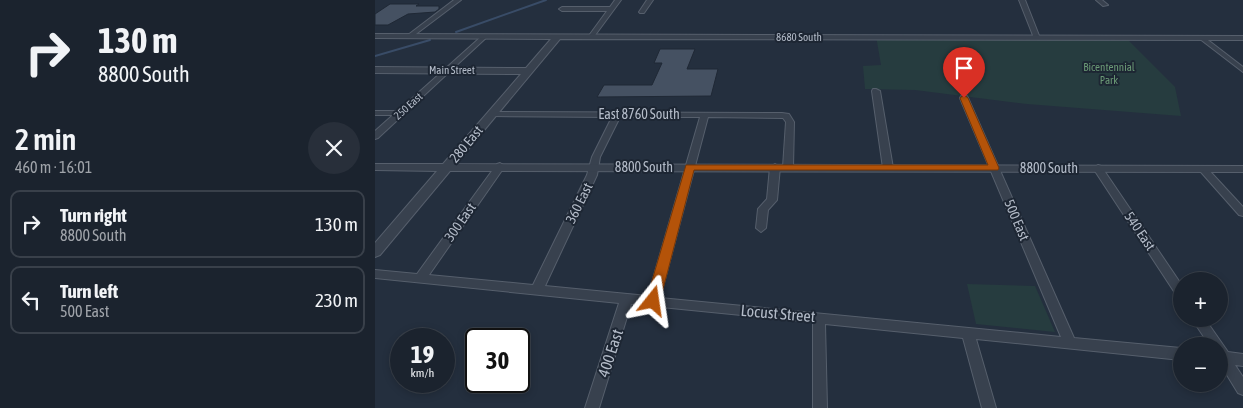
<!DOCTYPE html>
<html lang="en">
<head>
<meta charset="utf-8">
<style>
	:root { --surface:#1b232e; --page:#282f3a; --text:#f1f3f6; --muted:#a0a4aa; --line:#39404a }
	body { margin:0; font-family:"Asap Condensed",sans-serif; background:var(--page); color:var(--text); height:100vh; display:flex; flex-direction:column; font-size:19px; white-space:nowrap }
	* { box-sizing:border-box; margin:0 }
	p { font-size:16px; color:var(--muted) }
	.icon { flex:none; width:28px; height:28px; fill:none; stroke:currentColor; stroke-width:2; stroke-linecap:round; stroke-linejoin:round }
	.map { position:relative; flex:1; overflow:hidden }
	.panel { display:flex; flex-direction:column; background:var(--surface); width:375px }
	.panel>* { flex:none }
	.guide { background:#1b232e; color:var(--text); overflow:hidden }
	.buttons { position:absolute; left:798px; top:272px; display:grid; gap:10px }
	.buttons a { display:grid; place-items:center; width:55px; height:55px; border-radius:50%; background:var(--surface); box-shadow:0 2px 8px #0003,0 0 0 1px var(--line); font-size:25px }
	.speed { position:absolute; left:15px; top:328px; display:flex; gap:10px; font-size:25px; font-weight:700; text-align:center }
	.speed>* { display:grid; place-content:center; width:65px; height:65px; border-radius:50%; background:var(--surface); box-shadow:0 2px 8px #0003,0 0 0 1px var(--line); line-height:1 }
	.speed small { font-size:12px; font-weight:400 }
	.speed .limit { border:2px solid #111; border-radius:8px; background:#fff; color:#111 }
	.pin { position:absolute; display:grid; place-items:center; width:42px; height:42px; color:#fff; margin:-51px -21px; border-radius:50% 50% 50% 0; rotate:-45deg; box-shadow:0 0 5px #0007 }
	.pin .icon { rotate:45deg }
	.me { position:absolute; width:55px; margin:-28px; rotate:15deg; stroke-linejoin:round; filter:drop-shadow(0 0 4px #0008) }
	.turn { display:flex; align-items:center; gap:18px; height:105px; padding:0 15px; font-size:22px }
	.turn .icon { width:65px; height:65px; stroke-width:2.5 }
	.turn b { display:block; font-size:35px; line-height:42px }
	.round { display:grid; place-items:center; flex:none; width:52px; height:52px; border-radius:26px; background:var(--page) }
	.overview { display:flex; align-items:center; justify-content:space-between; height:85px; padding:0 15px }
	h1 { font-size:30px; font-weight:600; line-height:38px }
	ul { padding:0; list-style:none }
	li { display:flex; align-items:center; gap:15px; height:68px; margin:0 10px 8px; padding:0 5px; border:2px solid var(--line); border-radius:10px }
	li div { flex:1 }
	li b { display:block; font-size:19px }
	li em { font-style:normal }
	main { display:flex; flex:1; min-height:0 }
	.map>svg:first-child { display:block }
	.green { fill:#263c3f }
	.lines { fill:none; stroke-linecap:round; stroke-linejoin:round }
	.stream { stroke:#394c67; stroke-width:2 }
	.building { fill:#455162; stroke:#1f2835 }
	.minor-casing { stroke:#565f6c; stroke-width:2 }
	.tertiary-casing { stroke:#565f6c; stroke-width:2 }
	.minor { fill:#38414e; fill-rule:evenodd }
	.tertiary { fill:#38414e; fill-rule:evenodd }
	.route { fill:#b45309; stroke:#753606 }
	.labels { text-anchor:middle; stroke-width:4; stroke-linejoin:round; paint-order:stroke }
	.far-street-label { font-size:11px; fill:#b4bcc9; stroke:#1d2633 }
	.far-park-label { font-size:11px; fill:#6b9a76; stroke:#1d2633 }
	.street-label { font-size:14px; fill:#b4bcc9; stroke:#1d2633 }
	.near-street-label { font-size:16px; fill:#b4bcc9; stroke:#1d2633 }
</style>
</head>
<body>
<main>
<section class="panel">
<div class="guide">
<div class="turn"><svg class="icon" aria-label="right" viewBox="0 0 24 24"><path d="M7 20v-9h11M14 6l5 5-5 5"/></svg><div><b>130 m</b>8800 South</div></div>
</div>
<div class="overview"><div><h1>2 min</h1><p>460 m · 16:01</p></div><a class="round"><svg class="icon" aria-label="close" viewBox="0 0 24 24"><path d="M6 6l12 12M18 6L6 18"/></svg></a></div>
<ul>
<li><svg class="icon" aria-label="right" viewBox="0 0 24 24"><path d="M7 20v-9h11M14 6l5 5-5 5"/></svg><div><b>Turn right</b><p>8800 South</p></div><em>130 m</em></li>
<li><svg class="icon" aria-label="left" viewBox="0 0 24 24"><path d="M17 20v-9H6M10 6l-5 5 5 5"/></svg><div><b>Turn left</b><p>500 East</p></div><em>230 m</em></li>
</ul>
</section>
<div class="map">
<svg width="868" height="408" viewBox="0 0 868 408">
	<rect width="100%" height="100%" fill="#242f3e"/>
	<g class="green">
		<path d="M501 36H749L800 87 806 116 652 104 540 90 490 89 488 66 506 65Z"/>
		<path d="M592 284 660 286 680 332 601 324Z"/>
	</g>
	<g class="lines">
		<g class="stream">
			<path d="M81 32 171 0"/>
			<path d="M0 56 55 40"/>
		</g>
	</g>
	<g class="building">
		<path d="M15 4H44L41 6H64V9L60 12 33 14 13 25H0V14Z"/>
		<path d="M285 49H320L312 69H343L336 96 222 97 229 85H277L287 63H279Z"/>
	</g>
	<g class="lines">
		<defs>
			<g id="minor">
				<path d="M79 0H86L37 37H33V35Z"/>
				<path d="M240 0H246L218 38 216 39 213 37 232 11H187L184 9 187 7H235Z"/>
				<path d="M272 0H278L269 13H265L264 12Z"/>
				<path d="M644 0H650L665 38 664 39 659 38Z"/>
				<path d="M721 0H727L733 5 728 6Z"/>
				<path d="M108 35 113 36 3 138 0 139V131L18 115H0V111H23Z"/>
				<path d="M825 37H829L868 67V72L825 39Z"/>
				<path d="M498 89H501L505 91 518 168 513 171 508 168 497 91Z"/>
				<path d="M586 96H592L593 98 699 338 806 348V360L601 339 621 408H607L588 338 450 324 452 408H438V322L256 304 224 408H210L244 303 0 278V270L42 274 122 164 125 163 130 166 54 275 158 285 212 175 217 157 237 117 117 116H114V112L407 113 414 114 419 122 418 167 413 170 408 167 411 122 408 118 333 117 285 298 686 337 585 98ZM245 117H325L273 296 170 286 222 175 225 157Z"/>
				<path d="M400 164 405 167 402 200 393 210 391 228 386 232 381 228 383 209 392 199 395 167Z"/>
				<path d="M723 165 726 166 806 284V297L802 296 718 168Z"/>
				<path d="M828 166 831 167 868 207V216L864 215 825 171 823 169 825 167Z"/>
				<path d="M817 319H830L853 352 868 354V366L860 365 868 377V395L863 393 844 362V346H835Z"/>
			</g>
			<path id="tertiary" d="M0 34 868 36V40L185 39 81 164 868 166V172L75 171 5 255 0 257V243L62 171 0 170V164H68L146 74 0 73V67L151 68 176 39 0 38Z"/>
		</defs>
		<use href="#minor" class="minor-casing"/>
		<use href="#tertiary" class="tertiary-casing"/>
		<use href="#minor" class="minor"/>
		<use href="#tertiary" class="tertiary"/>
	</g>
	<path class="route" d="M589 95 593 98 624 168 623 170H319L285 301 283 305 278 306 273 305 271 301 311 165H613L585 98Z"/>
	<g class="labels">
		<g class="far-street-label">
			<text x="424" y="41">8680 South</text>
			<text x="77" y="74">Main Street</text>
			<text transform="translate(33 106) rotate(-42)" y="4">250 East</text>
		</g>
		<g class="far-park-label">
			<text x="734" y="71">Bicentennial<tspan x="734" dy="13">Park</tspan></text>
		</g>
		<g class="street-label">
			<text x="264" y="119">East 8760 South</text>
			<text transform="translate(91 144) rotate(-50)" y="5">280 East</text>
			<text x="269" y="172">8800 South</text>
			<text x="674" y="173">8800 South</text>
			<text transform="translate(204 203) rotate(-64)" y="5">360 East</text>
			<text transform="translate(642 220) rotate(67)" y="5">500 East</text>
			<text transform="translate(85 222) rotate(-55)" y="5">300 East</text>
			<text transform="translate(765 231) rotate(56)" y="5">540 East</text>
		</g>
		<g class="near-street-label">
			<text transform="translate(403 313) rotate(5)" y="6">Locust Street</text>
			<text transform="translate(235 353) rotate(-72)" y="6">400 East</text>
		</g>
	</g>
</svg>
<div class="buttons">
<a>+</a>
<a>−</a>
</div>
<div class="speed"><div>19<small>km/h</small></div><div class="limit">30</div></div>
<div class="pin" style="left:589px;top:98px;background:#d93025"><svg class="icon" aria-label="arrive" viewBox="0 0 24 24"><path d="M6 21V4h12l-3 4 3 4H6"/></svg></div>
<svg class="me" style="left:278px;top:301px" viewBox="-20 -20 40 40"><path d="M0-17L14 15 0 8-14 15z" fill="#b45309" stroke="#fff" stroke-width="4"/></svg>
</div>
</main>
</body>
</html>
